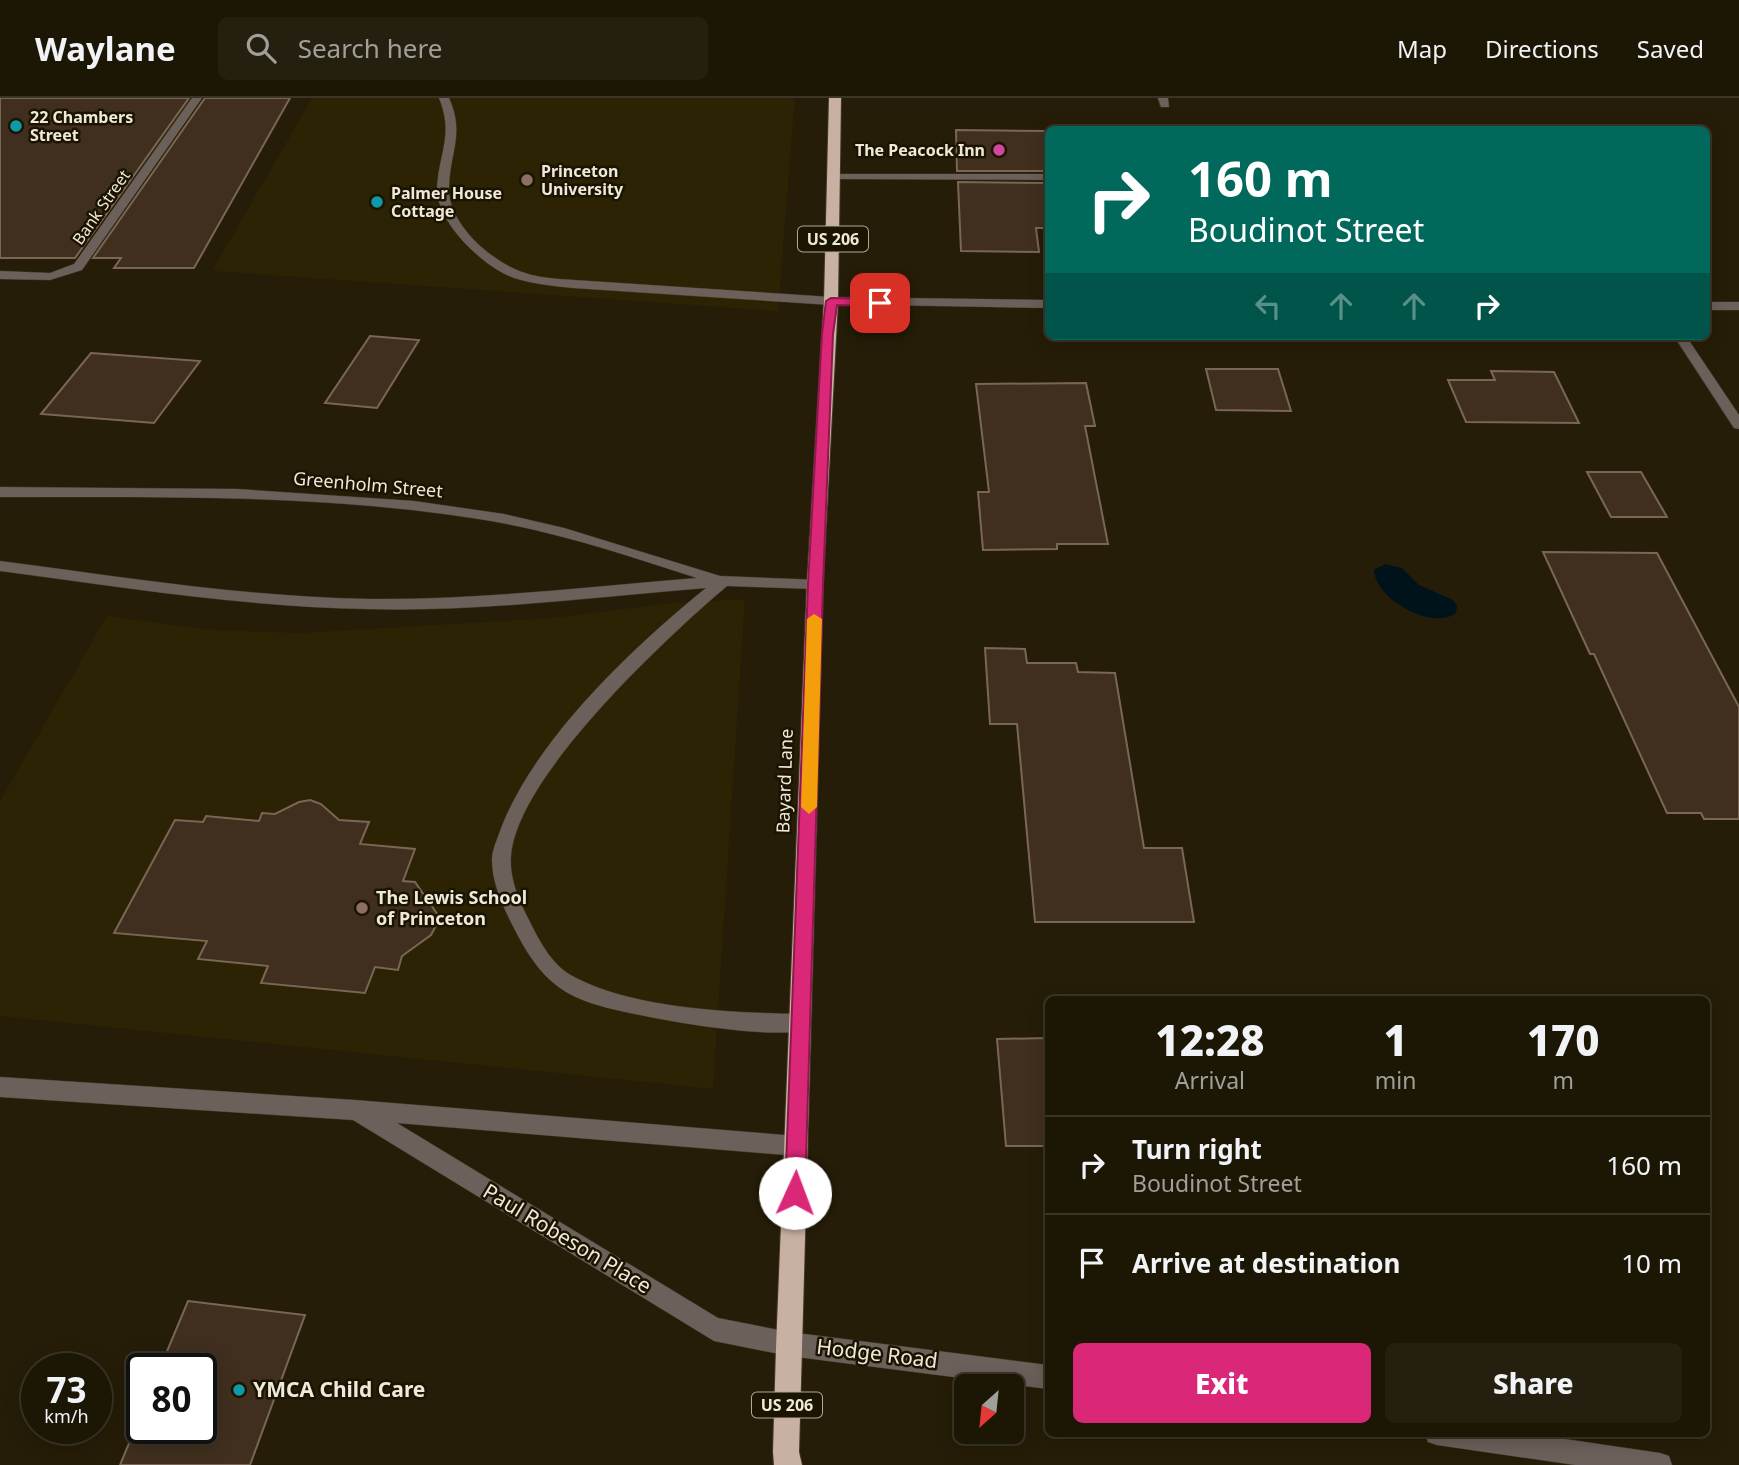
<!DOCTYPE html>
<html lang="en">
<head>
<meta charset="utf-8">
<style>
	:root { --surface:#1c1605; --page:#251f0f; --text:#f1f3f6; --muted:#a09f9a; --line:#3a3527; --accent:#db2777 }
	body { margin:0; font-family:"Noto Sans",sans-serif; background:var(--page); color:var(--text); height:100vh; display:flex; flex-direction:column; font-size:26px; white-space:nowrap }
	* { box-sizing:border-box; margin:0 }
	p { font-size:23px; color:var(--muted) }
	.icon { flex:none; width:38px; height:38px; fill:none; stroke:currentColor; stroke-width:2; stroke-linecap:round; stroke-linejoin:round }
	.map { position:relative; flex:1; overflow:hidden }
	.sheet { position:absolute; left:1045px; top:898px; width:665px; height:441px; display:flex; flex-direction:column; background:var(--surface); border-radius:10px; box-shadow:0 4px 18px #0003,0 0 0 2px var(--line) }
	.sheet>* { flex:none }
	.banner { position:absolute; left:1045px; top:28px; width:665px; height:214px; border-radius:10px; box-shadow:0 4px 18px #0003,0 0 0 2px var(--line); background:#00695c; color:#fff; overflow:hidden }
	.needle { width:46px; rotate:207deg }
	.tools { position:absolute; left:954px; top:1276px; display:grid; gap:14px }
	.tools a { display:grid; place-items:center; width:70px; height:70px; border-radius:10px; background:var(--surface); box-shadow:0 4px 18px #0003,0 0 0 2px var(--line); font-size:35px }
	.speed { position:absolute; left:21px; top:1255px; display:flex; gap:14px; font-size:35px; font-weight:700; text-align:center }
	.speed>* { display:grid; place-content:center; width:91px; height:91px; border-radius:50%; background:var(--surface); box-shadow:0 4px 18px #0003,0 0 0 2px var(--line); line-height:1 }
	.speed small { font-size:18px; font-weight:400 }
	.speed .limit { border:4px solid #111; border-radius:10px; background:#fff; color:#111 }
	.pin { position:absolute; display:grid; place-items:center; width:60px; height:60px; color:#fff; margin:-30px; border-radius:14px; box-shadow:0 4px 10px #0006 }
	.me { position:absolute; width:77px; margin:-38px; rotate:2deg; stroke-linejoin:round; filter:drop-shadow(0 0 5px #0008) }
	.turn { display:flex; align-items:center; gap:24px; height:147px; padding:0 28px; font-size:32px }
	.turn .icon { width:91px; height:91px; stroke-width:2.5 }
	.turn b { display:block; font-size:49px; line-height:60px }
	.lanes { display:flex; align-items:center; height:66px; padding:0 28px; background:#0003; justify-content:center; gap:35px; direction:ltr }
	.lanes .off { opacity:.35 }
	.eta { display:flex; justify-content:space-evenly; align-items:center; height:119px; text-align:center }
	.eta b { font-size:42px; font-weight:800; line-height:49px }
	.button { display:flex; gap:14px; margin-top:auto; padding:14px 28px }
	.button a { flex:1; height:80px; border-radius:10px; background:var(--accent); color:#fff; font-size:28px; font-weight:800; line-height:80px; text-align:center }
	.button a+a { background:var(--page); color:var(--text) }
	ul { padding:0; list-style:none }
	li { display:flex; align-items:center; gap:21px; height:98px; padding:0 28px; border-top:2px solid var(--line) }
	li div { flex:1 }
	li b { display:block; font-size:26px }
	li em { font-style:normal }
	header { display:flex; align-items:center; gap:42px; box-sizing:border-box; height:98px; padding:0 35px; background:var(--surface); border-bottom:2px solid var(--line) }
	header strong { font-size:33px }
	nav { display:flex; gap:38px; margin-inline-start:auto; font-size:24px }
	.search { width:490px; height:63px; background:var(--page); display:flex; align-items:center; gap:18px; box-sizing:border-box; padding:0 24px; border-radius:10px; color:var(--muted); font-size:26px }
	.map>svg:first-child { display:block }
	.built { fill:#2c2204 }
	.water { fill:#00131a }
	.building { fill:#402f1e; stroke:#7a6654; stroke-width:2 }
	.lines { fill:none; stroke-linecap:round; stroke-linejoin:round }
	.service-casing { stroke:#413a25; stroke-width:1 }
	.minor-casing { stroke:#413a25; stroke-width:1 }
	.tertiary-casing { stroke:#413a25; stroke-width:1 }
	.trunk-casing { stroke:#413a25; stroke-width:2 }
	.service { fill:#6b605a; fill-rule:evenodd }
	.minor { fill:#6b605a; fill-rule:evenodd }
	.tertiary { fill:#6b605a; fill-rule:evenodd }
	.trunk { fill:#c8b0a2; fill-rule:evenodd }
	.route { fill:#db2777; stroke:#8e194d; stroke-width:2 }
	.slow { fill:#f59e0b }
	.culture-dot { fill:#0f9aa8; stroke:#1b1401; stroke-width:2.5 }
	.hotel-dot { fill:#d1479c; stroke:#1b1401; stroke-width:2.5 }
	.education-dot { fill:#8d6e63; stroke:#1b1401; stroke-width:2.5 }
	.labels { text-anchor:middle; stroke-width:5; stroke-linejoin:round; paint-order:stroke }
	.far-poi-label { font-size:16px; font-weight:bold; fill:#eee9db; stroke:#1b1401; text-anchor:start }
	.far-street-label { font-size:16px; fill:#eee9db; stroke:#1b1401 }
	.shield { fill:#1b1401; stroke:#afa99a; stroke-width:2 }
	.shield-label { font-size:16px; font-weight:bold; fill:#eee9db }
	.street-label { font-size:18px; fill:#eee9db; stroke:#1b1401 }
	.poi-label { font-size:18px; font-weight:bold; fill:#eee9db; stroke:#1b1401; text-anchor:start }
	.near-street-label { font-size:21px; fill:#eee9db; stroke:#1b1401 }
	.near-poi-label { font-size:21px; font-weight:bold; fill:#eee9db; stroke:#1b1401; text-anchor:start }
</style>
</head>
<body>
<header>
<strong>Waylane</strong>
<div class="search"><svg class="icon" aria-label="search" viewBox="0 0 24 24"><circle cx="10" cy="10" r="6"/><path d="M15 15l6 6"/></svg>Search here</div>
<nav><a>Map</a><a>Directions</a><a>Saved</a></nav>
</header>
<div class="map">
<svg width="1739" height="1367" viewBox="0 0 1739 1367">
	<rect width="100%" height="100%" fill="#251d07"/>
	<g class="built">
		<path d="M312 0H795L778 213 212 173Z"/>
		<path d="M745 501 713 991 0 918V703L107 518 213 532 300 535 552 520 671 505Z"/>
	</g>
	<path class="water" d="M1385 466 1402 470 1419 487 1453 502 1457 508 1456 515C1432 533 1375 501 1374 472Z"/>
	<g class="building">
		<path d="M0 0H189L75 160H0Z"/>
		<path d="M205 0H290L194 170H114L121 160H93Z"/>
		<path d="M956 32 1048 33V73H957Z"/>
		<path d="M958 84 1048 85V130H1036L1039 154 961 153Z"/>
		<path d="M370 238 419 242 377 310 325 305Z"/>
		<path d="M91 255 200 263 154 325 41 316Z"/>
		<path d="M1206 271H1278L1291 313 1216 312Z"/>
		<path d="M1491 273 1554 274 1579 325 1466 324 1448 282H1495Z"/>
		<path d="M1086 285 1095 328H1085L1108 446H1057V451L983 452 978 394H989L976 286Z"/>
		<path d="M1587 374H1641L1667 419H1611Z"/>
		<path d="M1543 454 1657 455 1739 609V721H1704L1701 715H1667L1594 556H1590Z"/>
		<path d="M985 550 1025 551 1027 565H1076L1078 574 1115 575 1144 750H1182L1194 824H1035L1017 626H990Z"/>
		<path d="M310 702 321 706 339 722 369 724 360 746 415 751 403 783 415 784 440 820 431 837 402 858 398 872 375 869 365 895 261 885 268 868 198 861 207 843 114 835 175 722 203 724 206 718 259 723 262 715 275 716 299 704Z"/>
		<path d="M1048 940V1048H1006L997 941Z"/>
		<path d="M188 1203 305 1217 250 1367H120L142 1314V1330H201V1270H160Z"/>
	</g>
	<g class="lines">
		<defs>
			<g id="service">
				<path d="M439 0H449C465 36 450 53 449 89 447 125 491 163 522 174 533 178 546 180 559 181L831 199 837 203 831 207 573 190C553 188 533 186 514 180 483 169 436 124 437 90 439 54 454 37 439 0Z"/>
				<path d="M1158 0H1168L1169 9H1161Z"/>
				<path d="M831 76H1048V82L835 81 829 78Z"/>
				<path d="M0 389 237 391 414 403 504 416 564 430 720 478 820 482 823 486 820 490 815 491 727 488C666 540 517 678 511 758 509 781 520 805 530 824 541 846 553 869 576 880 636 911 735 915 801 916L808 919 811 925 808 931C779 942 678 925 645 918 576 904 548 897 515 832 504 811 492 786 492 762 492 753 496 744 499 736 531 645 632 550 706 490 595 499 479 514 368 511 244 509 122 489 0 473V463C123 479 245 499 369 501 478 502 588 489 697 480 623 456 549 431 472 420 316 396 157 399 0 399Z"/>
			</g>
			<g id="minor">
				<path d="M192 0H202L82 172 50 182 0 181V173L50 175 74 166Z"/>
				<path d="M831 199 1048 202V210L827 206 825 203Z"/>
				<rect x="1706" y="204" width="33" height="8"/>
				<path d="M1674 238H1686L1739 317V331L1734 330Z"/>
			</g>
			<g id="tertiary">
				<path d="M0 979 355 1002 797 1038 805 1041 808 1048 805 1055 797 1058 397 1025 718 1220 789 1234 1048 1267V1291L789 1258 714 1243 353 1022 0 999Z"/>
				<path d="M1425 1335H1524L1660 1355 1669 1358 1672 1367H1575L1437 1347 1428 1344Z"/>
			</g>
			<path id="trunk" d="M829 0H841L838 203 823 486 802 1250 799 1354 802 1367H774L773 1354 776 1250 807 486 824 203Z"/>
		</defs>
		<use href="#service" class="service-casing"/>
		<use href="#minor" class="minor-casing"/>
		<use href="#tertiary" class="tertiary-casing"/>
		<use href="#trunk" class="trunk-casing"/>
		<use href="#service" class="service"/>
		<use href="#minor" class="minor"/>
		<use href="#tertiary" class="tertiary"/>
		<use href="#trunk" class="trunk"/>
	</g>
	<path class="route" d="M831 200 880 201 886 205 880 208 837 207 833 236 823 486 805 1095 802 1102 795 1104 788 1102 785 1095 808 486 822 236 826 203Z"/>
	<path class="slow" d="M814 516 822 521 817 709 809 716 801 709 807 521Z"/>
	<g class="culture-dot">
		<circle cx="16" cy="28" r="7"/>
		<circle cx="377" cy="104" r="7"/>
		<circle cx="239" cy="1292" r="7"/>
	</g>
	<circle class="hotel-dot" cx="999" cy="52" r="7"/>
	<g class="education-dot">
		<circle cx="527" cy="82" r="7"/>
		<circle cx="362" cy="810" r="7"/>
	</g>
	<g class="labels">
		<g class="far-poi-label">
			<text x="30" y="25">22 Chambers<tspan x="30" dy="18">Street</tspan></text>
			<text x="985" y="58" text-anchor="end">The Peacock Inn</text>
			<text x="541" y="79">Princeton<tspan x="541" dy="18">University</tspan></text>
			<text x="391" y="101">Palmer House<tspan x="391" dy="18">Cottage</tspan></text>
		</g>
		<g class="far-street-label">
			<text transform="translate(101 109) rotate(-55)" y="6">Bank Street</text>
		</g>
		<g class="shield">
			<rect x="798" y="128.5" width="70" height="25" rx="5"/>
			<rect x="752" y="1294.5" width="70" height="25" rx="5"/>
		</g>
		<g class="shield-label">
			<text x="833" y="147">US 206</text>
			<text x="787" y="1313">US 206</text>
		</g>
		<g class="street-label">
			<text transform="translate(368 387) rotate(5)" y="6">Greenholm Street</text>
			<text transform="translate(785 683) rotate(-88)" y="6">Bayard Lane</text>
		</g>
		<g class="poi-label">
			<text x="376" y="806">The Lewis School<tspan x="376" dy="21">of Princeton</tspan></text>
		</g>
		<g class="near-street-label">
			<text transform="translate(567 1141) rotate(31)" y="7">Paul Robeson Place</text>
			<text transform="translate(877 1256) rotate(7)" y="7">Hodge Road</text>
		</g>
		<g class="near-poi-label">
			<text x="253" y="1299">YMCA Child Care</text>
		</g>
	</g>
</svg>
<div class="tools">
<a><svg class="needle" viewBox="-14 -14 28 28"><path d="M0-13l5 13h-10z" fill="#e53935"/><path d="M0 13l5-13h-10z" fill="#a09f9a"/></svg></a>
</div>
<div class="speed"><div>73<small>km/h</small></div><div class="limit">80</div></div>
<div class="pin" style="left:880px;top:205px;background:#d93025"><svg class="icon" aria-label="arrive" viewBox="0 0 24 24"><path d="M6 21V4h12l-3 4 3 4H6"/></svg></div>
<svg class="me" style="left:795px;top:1095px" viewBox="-20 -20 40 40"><circle r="19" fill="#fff"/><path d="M0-13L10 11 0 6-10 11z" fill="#db2777"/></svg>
<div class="banner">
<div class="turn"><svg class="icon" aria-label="right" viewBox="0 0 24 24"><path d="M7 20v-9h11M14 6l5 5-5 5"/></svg><div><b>160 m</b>Boudinot Street</div></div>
<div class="lanes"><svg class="icon off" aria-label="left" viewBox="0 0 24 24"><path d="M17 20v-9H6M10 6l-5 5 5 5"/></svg><svg class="icon off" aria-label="ahead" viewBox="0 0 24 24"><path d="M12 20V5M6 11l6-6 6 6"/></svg><svg class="icon off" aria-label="ahead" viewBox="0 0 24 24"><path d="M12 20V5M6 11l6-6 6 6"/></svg><svg class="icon" aria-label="right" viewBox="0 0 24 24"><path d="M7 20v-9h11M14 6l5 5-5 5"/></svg></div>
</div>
<section class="sheet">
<div class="eta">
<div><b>12:28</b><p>Arrival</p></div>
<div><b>1</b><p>min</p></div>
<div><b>170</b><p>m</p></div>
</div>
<ul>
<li><svg class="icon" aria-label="right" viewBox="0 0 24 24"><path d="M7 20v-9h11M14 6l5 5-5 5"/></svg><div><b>Turn right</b><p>Boudinot Street</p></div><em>160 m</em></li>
<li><svg class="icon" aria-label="arrive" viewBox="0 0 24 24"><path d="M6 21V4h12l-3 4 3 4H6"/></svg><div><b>Arrive at destination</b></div><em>10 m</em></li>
</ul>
<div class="button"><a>Exit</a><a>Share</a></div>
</section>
</div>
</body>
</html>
